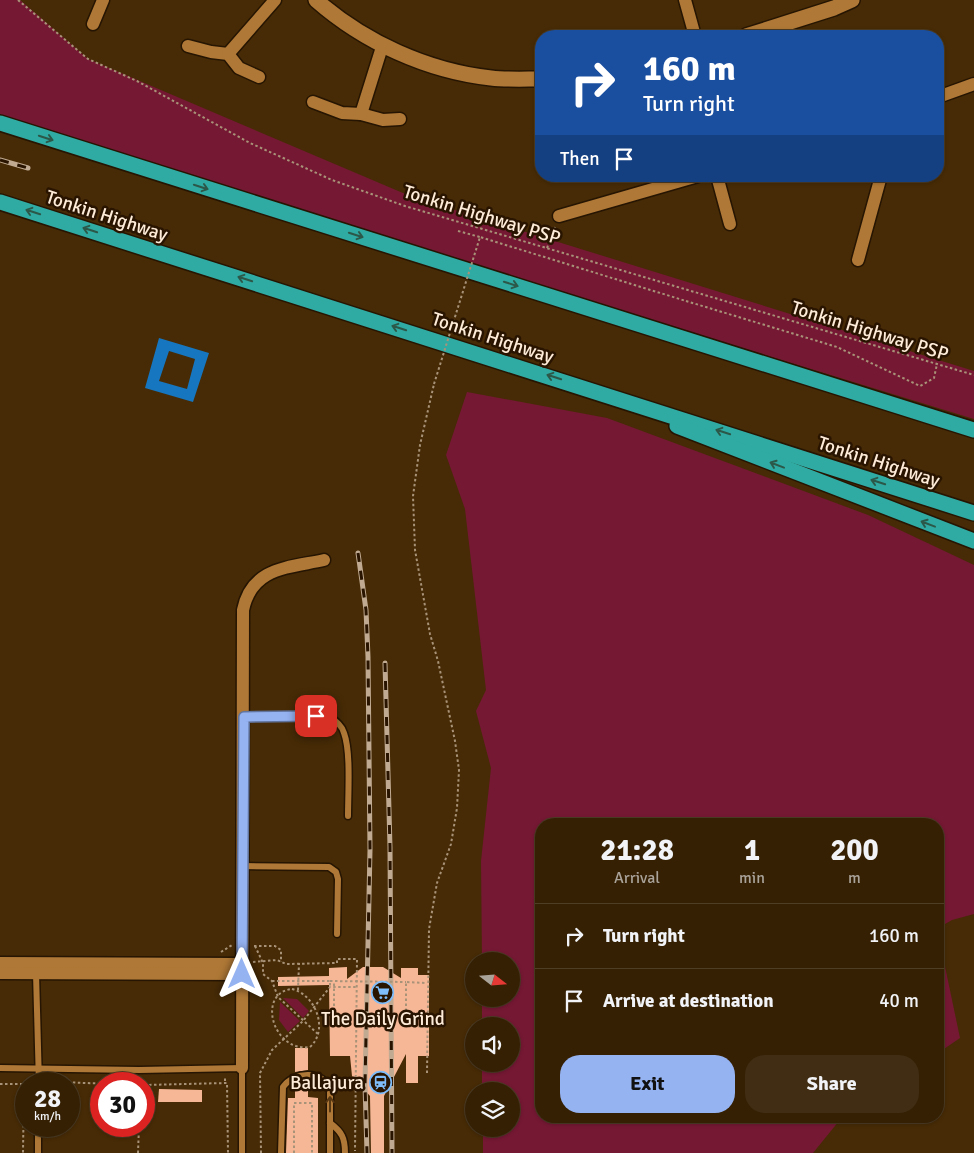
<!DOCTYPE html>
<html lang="en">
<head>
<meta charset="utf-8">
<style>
	:root { --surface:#352004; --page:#402d13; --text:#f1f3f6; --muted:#aaa39a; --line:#4f3e26; --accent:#95b2f1 }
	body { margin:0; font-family:Signika,sans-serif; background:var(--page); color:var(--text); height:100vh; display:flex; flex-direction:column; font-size:19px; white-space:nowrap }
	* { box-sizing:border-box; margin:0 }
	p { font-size:16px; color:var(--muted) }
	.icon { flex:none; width:28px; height:28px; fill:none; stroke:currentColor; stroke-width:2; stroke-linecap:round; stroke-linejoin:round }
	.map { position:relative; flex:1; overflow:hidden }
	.drawer { position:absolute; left:535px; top:818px; width:409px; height:305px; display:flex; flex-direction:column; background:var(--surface); border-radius:20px; box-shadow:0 1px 4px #0004,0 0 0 1px var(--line) }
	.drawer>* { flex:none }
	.top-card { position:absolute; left:535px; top:30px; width:409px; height:152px; border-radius:20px; box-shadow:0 1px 4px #0004,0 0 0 1px var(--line); background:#1a4fa0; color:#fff; overflow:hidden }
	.needle { width:32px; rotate:107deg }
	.controls { position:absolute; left:465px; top:952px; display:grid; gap:10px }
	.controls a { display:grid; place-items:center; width:55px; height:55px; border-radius:50%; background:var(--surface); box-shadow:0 1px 4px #0004,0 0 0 1px var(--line); font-size:25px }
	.speed { position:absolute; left:15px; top:1072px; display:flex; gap:10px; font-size:25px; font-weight:700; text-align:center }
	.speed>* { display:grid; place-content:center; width:65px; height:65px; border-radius:50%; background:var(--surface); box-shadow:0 1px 4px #0004,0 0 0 1px var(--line); line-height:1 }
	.speed small { font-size:12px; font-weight:400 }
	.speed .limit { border:8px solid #d22; background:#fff; color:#111 }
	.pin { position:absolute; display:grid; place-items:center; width:42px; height:42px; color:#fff; margin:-21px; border-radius:10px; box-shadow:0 2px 8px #0006 }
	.me { position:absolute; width:55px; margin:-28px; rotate:0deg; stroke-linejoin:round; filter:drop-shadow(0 0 4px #0008) }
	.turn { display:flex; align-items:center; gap:18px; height:105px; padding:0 25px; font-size:22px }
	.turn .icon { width:65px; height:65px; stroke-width:2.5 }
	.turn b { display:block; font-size:35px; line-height:42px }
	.then { display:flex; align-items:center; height:48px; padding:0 25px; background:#0003; gap:10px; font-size:19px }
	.eta { display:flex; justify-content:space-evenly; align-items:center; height:85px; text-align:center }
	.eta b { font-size:30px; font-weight:700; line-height:35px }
	.cta { display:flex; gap:10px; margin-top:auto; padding:10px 25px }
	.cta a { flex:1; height:58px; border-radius:20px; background:var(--accent); color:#111; font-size:20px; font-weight:700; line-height:58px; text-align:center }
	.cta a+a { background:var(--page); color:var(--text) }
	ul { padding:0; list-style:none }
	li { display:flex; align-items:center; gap:15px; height:65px; padding:0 25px; border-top:1px solid var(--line) }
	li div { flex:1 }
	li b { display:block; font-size:19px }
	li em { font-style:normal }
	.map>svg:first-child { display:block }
	.green { fill:#751834 }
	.water { fill:#1676bf; fill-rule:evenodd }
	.building { fill:#f6b797 }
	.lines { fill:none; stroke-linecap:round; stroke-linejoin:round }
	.service-casing { stroke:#261502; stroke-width:9 }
	.minor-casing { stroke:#261502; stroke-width:15 }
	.tertiary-casing { stroke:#261502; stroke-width:18 }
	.motorway-casing { stroke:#261502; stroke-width:18 }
	.path { stroke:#a99378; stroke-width:2; stroke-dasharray:2.5 2.5; stroke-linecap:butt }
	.service { stroke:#af7836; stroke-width:6 }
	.minor { stroke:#af7836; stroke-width:12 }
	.tertiary { stroke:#af7836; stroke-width:15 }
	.motorway { stroke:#2faba3; stroke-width:15 }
	.rail-casing { stroke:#c0aa91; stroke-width:5 }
	.rail { stroke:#291400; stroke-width:3; stroke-dasharray:9; stroke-linecap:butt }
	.path-bridge { stroke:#a99378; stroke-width:2; stroke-dasharray:2.5 2.5; stroke-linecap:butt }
	.oneway { stroke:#2c5849 }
	.oneway2 { stroke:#583713 }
	.route-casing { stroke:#61749d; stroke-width:12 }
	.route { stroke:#95b2f1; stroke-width:9 }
	.labels { text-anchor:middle; stroke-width:5; stroke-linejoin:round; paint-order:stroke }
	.street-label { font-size:19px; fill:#feecd9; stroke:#291400 }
	.poi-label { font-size:19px; fill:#feecd9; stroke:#291400 }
</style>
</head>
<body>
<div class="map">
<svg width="974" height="1153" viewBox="0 0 974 1153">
	<rect width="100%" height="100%" fill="#472b06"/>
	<g class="green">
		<path d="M0 0H20L88 59 410 196 974 371V419L0 120Z"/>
		<path d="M467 392 607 418 868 515 974 565V914L952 920 938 928V824H541V1116H843L813 1153H483V1129H511V1091H482V1064H511V1026H482V999H511V961H482L481 861 491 768 476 711 486 690 465 509 446 455Z"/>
		<path d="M938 933 960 1038 938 1053Z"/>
		<path d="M283 998 297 999 309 1011 303 1018Z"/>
		<path d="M280 1002 300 1021 288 1032 279 1020Z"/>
	</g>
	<path class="water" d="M159 338 209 353 193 402 145 388ZM169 351 195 359 187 389 159 381Z"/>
	<g class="building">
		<path d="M347 967V979L363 967H383L401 978V968H418V975H429V1056H418V1083H406V1054L384 1096V1153H371L370 1096 352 1076 350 1056H330L329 985 278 986V977L329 976V968Z"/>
		<path d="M295 1048H308V1070L295 1072Z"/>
		<path d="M308 1080V1097L318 1098V1153H286L288 1098H295V1083Z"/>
		<path d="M159 1089 202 1090V1102H158Z"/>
	</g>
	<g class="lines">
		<defs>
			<g id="service">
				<path d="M244 717 328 716C335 720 342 725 344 733 351 752 348 793 348 816"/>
				<path d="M243 866 329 867 336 872 338 879 337 934"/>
				<path d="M36 973 39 1084"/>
				<path d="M0 1068 139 1070 242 1068V1153"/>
				<path d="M330 1123C342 1132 345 1138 345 1153"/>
				<path d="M38 1153V1126"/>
				<path d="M281 1153 283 1087C294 1071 324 1070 330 1090V1153"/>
			</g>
			<g id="minor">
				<path d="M685 0 695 36"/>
				<path d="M93 24 103 0"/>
				<path d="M188 46 211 52 228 54 239 68 259 77"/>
				<path d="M228 54 275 0"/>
				<path d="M938 97 974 84"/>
				<path d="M313 102 342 113 361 114 383 120 400 119"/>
				<path d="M361 114 382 47"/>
				<path d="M717 176 730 224"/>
				<path d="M559 216 698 176"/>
				<path d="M858 260 881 176"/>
				<path d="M0 963 242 964"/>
				<path d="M0 973 242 974"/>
				<path d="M242 1068 243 610C252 567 288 568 324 560"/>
			</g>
			<g id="tertiary">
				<path d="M316 0C364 42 427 71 491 78 508 80 525 79 541 79"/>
				<path d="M746 36 834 8 852 0"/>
			</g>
			<g id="motorway">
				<path d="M0 123 974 430"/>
				<path d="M0 202 974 513"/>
				<path d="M677 426 974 541"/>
			</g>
		</defs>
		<use href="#service" class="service-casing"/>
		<use href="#minor" class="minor-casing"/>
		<use href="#tertiary" class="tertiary-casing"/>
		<use href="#motorway" class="motorway-casing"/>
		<g class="path">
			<path d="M18 0 88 59 137 81 250 143 332 180 405 206 974 375"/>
			<path d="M458 231 480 237"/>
			<path d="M547 248 555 227"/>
			<path d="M686 301 837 347 920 386 934 378 937 364"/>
			<path d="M254 946H275L281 950V962"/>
			<path d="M255 946 263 963V974L272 981 278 997 319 1035"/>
			<path d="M221 952 232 945"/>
			<path d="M253 962 277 960 286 964 337 963V959H357L355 1151"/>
			<path d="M272 981H330V987"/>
			<path d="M292 989C316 995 329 1030 310 1047 273 1053 256 993 292 989Z"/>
			<path d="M298 990 299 963"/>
			<path d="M334 1026V981"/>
			<path d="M426 1027 406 1026V982L427 983"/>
			<path d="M427 1073 429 929 437 883 451 844 457 808 459 770 455 741 438 661 430 634 415 550 413 496 420 445 434 384"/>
			<path d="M225 1081V1076"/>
			<path d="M0 1084H24L23 1153"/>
			<path d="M48 1084 60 1082 112 1084"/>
			<path d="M144 1085 227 1083 228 1153"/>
			<path d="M138 1153 139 1126"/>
			<path d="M261 1153 260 1073 272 1050 303 1021 330 987H357"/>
			<path d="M294 1153V1103H312V1153"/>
		</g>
		<use href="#service" class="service"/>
		<use href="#minor" class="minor"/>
		<use href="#tertiary" class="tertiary"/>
		<use href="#motorway" class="motorway"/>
		<defs>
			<g id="rail">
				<path d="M0 160 28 168"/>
				<path d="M358 553 366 610 368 657 370 850 365 1084 367 1153"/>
				<path d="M385 663 390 847 392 1153"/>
			</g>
		</defs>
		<use href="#rail" class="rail-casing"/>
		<use href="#rail" class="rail"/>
		<g class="path-bridge">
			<path d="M434 384 480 237 686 301"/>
			<path d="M330 981 406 982"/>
		</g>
	</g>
	<defs><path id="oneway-shaft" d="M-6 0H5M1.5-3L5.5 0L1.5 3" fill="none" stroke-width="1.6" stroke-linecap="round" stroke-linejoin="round" transform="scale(1.25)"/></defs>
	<g class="oneway">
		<use href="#oneway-shaft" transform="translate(46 138) rotate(18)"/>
		<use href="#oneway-shaft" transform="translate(201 187) rotate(18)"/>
		<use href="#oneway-shaft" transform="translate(33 212) rotate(-162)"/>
		<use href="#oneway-shaft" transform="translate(90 230) rotate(-162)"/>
		<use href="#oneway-shaft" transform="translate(356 235) rotate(18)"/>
		<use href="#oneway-shaft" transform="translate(245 279) rotate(-162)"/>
		<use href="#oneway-shaft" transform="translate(511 284) rotate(18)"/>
		<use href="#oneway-shaft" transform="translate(399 328) rotate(-162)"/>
		<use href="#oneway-shaft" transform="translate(554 377) rotate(-162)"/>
		<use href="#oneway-shaft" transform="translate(723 432) rotate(-162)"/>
		<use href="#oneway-shaft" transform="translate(777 465) rotate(-159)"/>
		<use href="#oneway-shaft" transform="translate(878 482) rotate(-162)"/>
		<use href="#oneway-shaft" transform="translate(928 524) rotate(-159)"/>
	</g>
	<use class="oneway2" href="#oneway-shaft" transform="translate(330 1104) rotate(-90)"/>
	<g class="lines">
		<defs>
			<path id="route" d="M242 974 244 717 316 716"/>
		</defs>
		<use href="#route" class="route-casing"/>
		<use href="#route" class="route"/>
	</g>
	<defs>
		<symbol id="supermarket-ring" viewBox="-11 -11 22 22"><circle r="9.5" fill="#291400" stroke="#7ebdf9" stroke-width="1.5"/><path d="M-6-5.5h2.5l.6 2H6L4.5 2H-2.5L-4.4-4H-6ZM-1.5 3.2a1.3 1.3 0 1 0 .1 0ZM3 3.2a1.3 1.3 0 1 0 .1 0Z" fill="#7ebdf9"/></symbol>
		<symbol id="station-ring" viewBox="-11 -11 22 22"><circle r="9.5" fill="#291400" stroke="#7ebdf9" stroke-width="1.5"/><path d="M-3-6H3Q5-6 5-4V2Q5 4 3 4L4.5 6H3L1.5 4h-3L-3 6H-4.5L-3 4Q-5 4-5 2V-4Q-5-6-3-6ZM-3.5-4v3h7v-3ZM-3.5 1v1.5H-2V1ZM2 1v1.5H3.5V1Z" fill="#7ebdf9"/></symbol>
	</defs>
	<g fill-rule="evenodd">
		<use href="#supermarket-ring" x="370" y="980" width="25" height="25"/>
		<use href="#station-ring" x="368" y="1070" width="25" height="25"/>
	</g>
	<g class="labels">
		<g class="street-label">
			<text transform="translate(482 214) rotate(17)" y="7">Tonkin Highway PSP</text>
			<text transform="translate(107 215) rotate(18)" y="7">Tonkin Highway</text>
			<text transform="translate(870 330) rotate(17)" y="7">Tonkin Highway PSP</text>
			<text transform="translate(493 337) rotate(18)" y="7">Tonkin Highway</text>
			<text transform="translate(879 461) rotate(18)" y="7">Tonkin Highway</text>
		</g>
		<g class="poi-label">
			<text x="383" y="1025">The Daily Grind</text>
			<text x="364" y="1089" text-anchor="end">Ballajura</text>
		</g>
	</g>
</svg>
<div class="controls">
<a><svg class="needle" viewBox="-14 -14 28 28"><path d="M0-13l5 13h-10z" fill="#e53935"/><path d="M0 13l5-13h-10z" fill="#aaa39a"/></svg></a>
<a><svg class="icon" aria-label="sound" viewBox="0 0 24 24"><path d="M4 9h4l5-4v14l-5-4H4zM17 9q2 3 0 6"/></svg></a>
<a><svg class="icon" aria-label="layers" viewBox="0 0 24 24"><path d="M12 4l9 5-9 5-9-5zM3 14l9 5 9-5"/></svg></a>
</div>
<div class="speed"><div>28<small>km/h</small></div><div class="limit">30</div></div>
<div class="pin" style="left:316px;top:716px;background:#d93025"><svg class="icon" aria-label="arrive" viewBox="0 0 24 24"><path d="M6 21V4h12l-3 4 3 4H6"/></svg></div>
<svg class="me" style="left:242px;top:974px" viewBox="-20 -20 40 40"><path d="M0-17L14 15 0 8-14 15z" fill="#95b2f1" stroke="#fff" stroke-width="4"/></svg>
<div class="top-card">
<div class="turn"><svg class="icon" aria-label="right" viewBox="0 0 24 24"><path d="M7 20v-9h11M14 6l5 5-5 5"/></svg><div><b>160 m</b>Turn right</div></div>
<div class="then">Then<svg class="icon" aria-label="arrive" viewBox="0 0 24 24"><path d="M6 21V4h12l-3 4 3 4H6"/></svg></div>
</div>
<section class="drawer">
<div class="eta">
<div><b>21:28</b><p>Arrival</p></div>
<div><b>1</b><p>min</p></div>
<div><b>200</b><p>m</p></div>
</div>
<ul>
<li><svg class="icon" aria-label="right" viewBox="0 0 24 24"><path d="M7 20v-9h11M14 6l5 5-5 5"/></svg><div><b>Turn right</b></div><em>160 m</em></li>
<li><svg class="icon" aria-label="arrive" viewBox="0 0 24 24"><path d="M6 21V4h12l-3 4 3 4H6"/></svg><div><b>Arrive at destination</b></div><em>40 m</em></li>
</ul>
<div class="cta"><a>Exit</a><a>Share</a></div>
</section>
</div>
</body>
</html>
